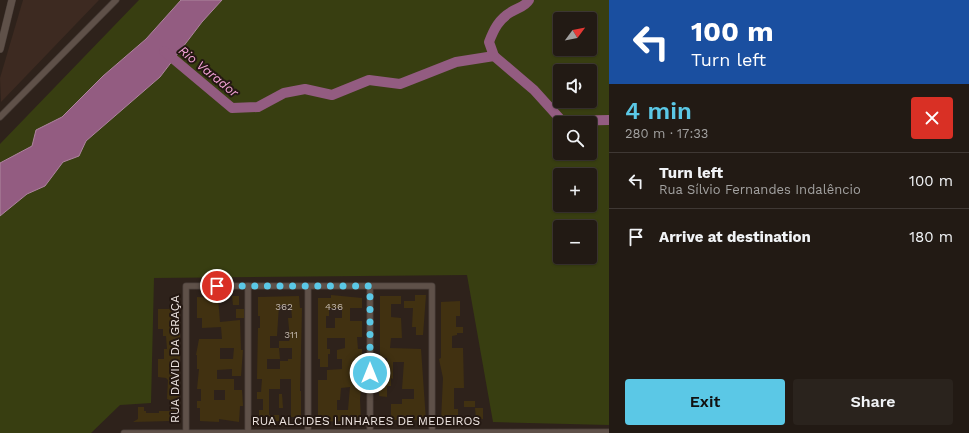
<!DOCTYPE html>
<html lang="en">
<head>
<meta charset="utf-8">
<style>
	:root { --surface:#221a14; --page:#2a231d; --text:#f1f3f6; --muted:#a2a1a0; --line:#3f3834; --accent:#5bc8e6 }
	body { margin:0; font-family:"Work Sans",sans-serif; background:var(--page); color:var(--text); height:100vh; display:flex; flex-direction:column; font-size:15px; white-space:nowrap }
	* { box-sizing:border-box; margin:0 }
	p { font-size:13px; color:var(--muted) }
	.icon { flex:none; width:22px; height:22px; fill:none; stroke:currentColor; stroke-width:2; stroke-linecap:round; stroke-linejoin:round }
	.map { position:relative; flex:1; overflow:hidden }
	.details { display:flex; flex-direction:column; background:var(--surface); width:360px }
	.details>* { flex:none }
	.banner { background:#1a4fa0; color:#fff; overflow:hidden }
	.needle { width:26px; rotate:58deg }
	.controls { position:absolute; left:553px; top:12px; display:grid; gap:8px }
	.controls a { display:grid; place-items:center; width:44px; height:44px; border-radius:4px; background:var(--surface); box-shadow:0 1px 3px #0004,0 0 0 1px var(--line); font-size:20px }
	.pin { position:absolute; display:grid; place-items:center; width:34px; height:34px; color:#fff; margin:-17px; border:2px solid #fff; border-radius:50%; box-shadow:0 1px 4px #0007 }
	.me { position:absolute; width:44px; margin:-22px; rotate:0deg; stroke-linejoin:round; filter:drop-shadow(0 0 3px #0008) }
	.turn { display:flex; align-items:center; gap:14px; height:84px; padding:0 16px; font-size:18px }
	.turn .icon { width:52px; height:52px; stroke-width:2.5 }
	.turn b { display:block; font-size:28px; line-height:34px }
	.round { display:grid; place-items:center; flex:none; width:42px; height:42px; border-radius:4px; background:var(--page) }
	.summary { display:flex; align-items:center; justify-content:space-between; height:68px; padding:0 16px }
	h1 { font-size:24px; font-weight:600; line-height:30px; color:var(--accent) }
	.cta { display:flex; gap:8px; margin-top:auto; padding:8px 16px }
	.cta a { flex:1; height:46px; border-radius:4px; background:var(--accent); color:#111; font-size:16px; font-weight:600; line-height:46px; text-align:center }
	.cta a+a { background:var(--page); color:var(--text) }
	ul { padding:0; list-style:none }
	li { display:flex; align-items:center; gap:12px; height:56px; padding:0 16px; border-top:1px solid var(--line) }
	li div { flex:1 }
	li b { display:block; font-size:15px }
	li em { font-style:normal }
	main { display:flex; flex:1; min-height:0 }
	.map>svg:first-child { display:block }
	.built { fill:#3d2a21 }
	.green { fill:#383e11; fill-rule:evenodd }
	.water { fill:#935c81; stroke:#ae859e }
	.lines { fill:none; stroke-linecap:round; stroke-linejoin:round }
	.river { stroke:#935c81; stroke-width:10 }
	.building { fill:#413111; fill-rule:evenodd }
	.minor-casing { stroke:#4a3f3a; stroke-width:7 }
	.tertiary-casing { stroke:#4a3f3a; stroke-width:8 }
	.minor { stroke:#5f5149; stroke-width:5.5 }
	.tertiary { stroke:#5f5149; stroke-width:7 }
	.route { stroke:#5bc8e6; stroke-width:7; stroke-dasharray:0 12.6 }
	.labels { text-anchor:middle; stroke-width:4; stroke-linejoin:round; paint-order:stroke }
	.number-label { font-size:10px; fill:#c2b7ac }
	.street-label { font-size:12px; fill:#ede4e0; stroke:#241812 }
	.water-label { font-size:13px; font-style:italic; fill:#f5a3d9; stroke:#241812 }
</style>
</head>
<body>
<main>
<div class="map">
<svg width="609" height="433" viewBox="0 0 609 433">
	<rect width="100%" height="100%" fill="#2e221b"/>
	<path class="built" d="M23 0H99L1 102 0 78Z"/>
	<g class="green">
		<path d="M139 0H181L146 39 103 76 62 117 36 130 32 146 0 163V144Z"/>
		<path d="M222 0H609V425L493 422 467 275 154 278 151 403 120 405 91 433H0V216L27 194 45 186 63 162 79 156 86 141 160 77 202 22ZM560 19H590V49H560ZM560 71H590V101H560ZM560 123H590V153H560ZM560 175H590V205H560ZM560 227H590V257H560Z"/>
	</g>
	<path class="water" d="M181 0H222L202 22 160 77 86 141 79 156 63 162 45 186 27 194 0 216V163L32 146 36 130 62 117 103 76 146 39Z"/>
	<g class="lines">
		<g class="river">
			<path d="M164 51 232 108 258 107 284 93 305 89 332 95 369 80 400 84 456 62 494 56 534 90 562 121 609 120"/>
			<path d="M494 56 489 42C494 29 499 19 511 12 517 8 525 7 529 0"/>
		</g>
	</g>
	<g class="building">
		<path d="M331 295 362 298V308H350V321H362V337H357L358 349H362L363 369 360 399 361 420H351V424H341V421L318 422V380H327V370L342 369V359H337V350L345 348V338H327V349H330V354H328V367H320V359H318V298H331ZM329 308H342V318H335V328H326V316H329ZM350 387 348 410H337V400H340L341 388Z"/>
		<path d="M415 295H426L423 335H416V327H412L413 308H404V301H415Z"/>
		<path d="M232 296H239V305H233Z"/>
		<path d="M299 296 300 308H302L300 391H301V417H291V379H280V389H269V416H259V410H263V399H257V392H261L262 379H257L258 328H260V316H258V297ZM279 305H291L292 318H288L290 339 289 341H279V348H292V359H288V361H280V369H267V359H280L279 348H270V336H277Z"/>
		<path d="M380 296H401V304H391V317L401 318 402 338H391L390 348 421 349 426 421 413 420V423H402V420H391V404H402V399H414V389H402L404 362H393V379L391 378V386H387V397L379 396 380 369H387V358H380Z"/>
		<path d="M197 297 218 298 220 322 240 320 241 350H243L241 376H232V369L217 370V379H234V390H242L243 406H240L239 422 219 419V422L200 421V408H197V401H201V389H197L199 369H197V355H196L199 339H222L221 327 202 328V318H197ZM220 348H234L233 359H220ZM214 390H225V400H214Z"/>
		<path d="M460 301V316H456V327H463V333H457V335L452 336V348H463L464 388H454V409H458V421H441L443 378 439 359 441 358V302Z"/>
		<path d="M169 307H180V339H173L174 349H180L179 423H170V421L133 422 138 419V407H144V411H146V413H159V411H170V400L167 399 168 380 166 378 158 377V359H164V349H167L166 336H163V329H158V309H169Z"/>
		<rect x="236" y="309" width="8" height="9"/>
		<path d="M279 394H282L283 408H279Z"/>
		<rect x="464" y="401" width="11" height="6"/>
		<path d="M475 408H483V419H476Z"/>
		<rect x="269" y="415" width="10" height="6"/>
	</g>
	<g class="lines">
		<defs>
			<g id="minor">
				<path d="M0 117 116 0"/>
				<path d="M308 286V433"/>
				<path d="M370 286V433"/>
				<path d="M124 433 609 432"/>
				<path d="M186 433V286H432V433"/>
				<path d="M248 433V286"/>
			</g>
			<path id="tertiary" d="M0 49 12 0"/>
		</defs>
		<use href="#minor" class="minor-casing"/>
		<use href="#tertiary" class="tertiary-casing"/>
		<use href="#minor" class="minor"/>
		<use href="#tertiary" class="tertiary"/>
	</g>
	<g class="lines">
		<path class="route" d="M217 286H370V373"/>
	</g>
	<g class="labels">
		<g class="number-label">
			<text x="284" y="310">362</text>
			<text x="334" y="310">436</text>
			<text x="291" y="338">311</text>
		</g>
		<g class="street-label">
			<text transform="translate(175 359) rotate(-90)" y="4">RUA DAVID DA GRAÇA</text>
			<text x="366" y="425">RUA ALCIDES LINHARES DE MEDEIROS</text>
		</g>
		<g class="water-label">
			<text transform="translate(209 71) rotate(39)" y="5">Rio Varador</text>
		</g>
	</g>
</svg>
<div class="controls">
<a><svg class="needle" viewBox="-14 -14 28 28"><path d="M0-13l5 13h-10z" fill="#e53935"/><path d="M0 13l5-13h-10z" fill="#a2a1a0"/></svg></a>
<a><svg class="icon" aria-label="sound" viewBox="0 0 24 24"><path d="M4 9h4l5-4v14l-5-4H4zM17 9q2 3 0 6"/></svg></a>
<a><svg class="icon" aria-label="search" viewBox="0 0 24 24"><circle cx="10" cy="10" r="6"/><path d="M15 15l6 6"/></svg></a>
<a>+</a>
<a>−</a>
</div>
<div class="pin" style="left:217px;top:286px;background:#d93025"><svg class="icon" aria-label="arrive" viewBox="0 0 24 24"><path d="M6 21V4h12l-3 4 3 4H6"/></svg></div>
<svg class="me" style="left:370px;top:373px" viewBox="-20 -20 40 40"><circle r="17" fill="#5bc8e6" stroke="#fff" stroke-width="3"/><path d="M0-11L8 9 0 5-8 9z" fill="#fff"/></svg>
</div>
<section class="details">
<div class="banner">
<div class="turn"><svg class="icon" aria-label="left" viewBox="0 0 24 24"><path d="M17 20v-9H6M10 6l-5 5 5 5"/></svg><div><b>100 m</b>Turn left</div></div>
</div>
<div class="summary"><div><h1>4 min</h1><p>280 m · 17:33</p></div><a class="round" style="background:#d93025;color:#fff"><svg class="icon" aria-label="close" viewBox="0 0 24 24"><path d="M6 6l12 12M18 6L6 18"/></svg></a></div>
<ul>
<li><svg class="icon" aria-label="left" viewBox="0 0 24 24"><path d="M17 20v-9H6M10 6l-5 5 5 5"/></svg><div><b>Turn left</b><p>Rua Sílvio Fernandes Indalêncio</p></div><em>100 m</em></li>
<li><svg class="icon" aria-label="arrive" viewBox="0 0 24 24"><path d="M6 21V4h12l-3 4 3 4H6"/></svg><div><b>Arrive at destination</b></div><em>180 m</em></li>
</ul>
<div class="cta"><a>Exit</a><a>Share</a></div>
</section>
</main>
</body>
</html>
